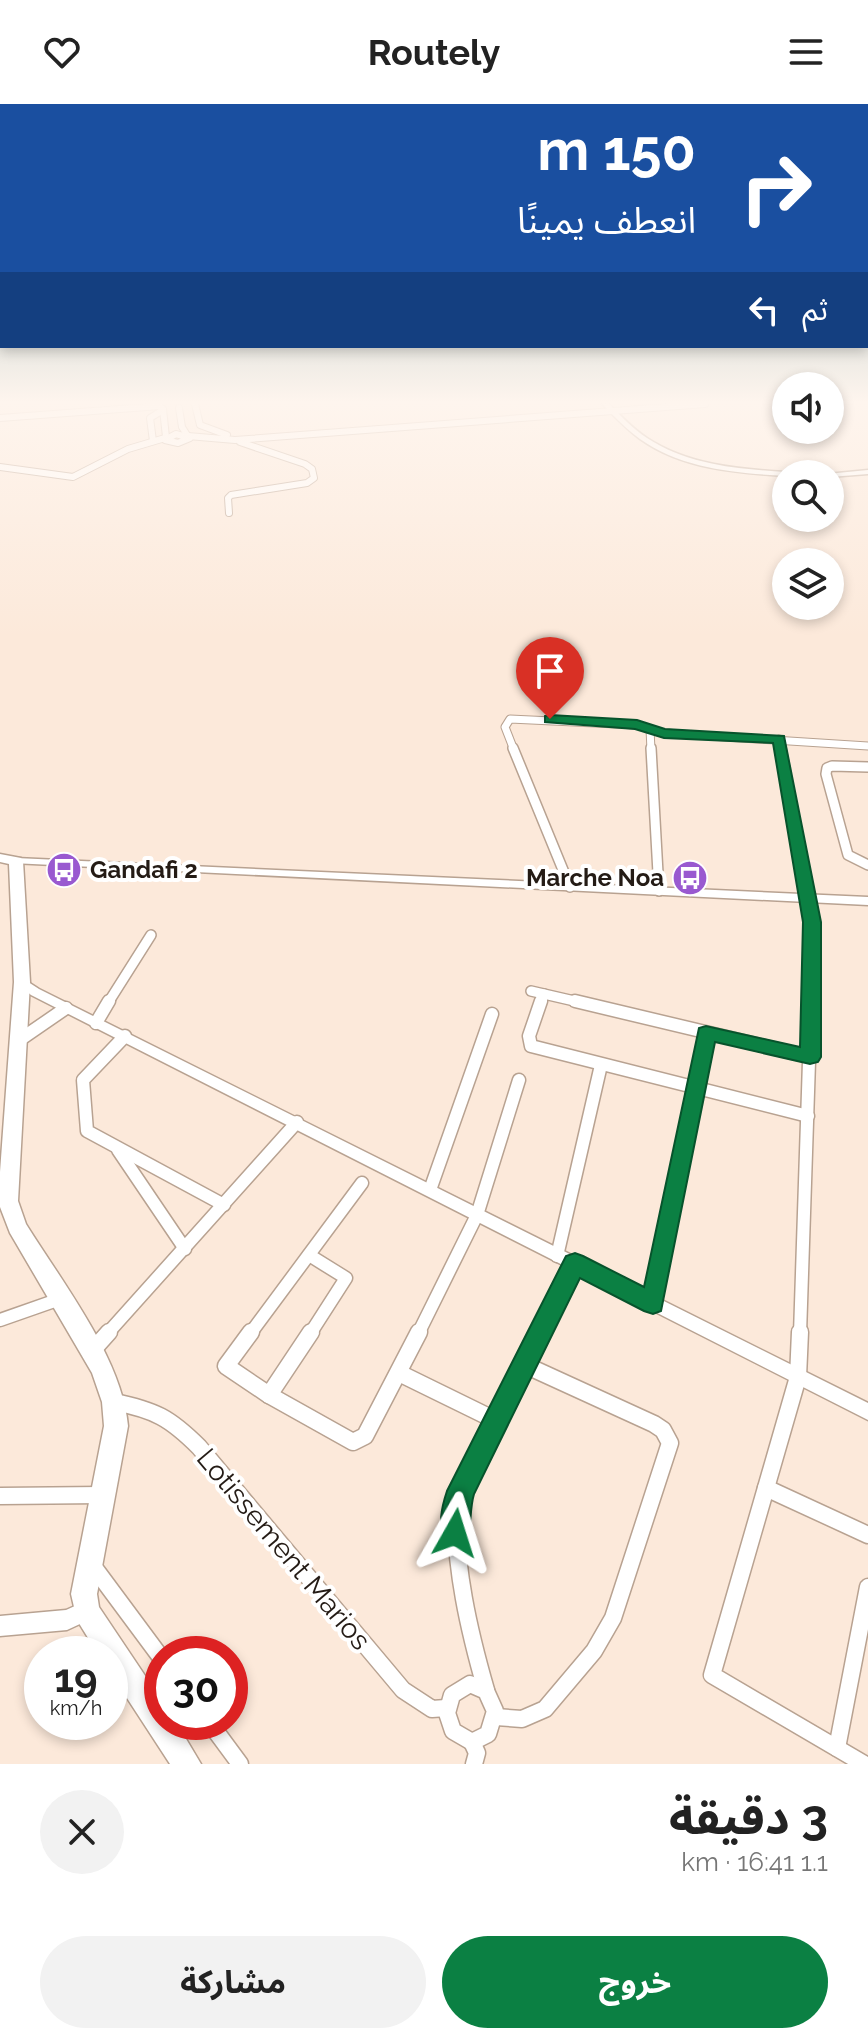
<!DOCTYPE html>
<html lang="ar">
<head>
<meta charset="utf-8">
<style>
	:root { --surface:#fff; --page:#f2f2f2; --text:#222; --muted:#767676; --accent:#0b8043 }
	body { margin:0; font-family:Raleway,"Noto Sans Arabic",sans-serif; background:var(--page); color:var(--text); direction:rtl; height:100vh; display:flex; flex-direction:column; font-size:30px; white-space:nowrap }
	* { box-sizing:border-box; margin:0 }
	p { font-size:26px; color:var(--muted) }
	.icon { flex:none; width:44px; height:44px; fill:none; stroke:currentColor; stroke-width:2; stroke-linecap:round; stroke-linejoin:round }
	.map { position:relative; height:1660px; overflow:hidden; direction:ltr }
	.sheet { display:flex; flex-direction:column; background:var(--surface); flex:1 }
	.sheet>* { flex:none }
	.hud { position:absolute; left:0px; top:0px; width:868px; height:244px; box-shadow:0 4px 12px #0003; direction:rtl; background:#1a4fa0; color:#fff; overflow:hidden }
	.controls { position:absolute; left:772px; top:268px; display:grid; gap:16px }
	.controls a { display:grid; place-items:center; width:72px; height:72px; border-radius:50%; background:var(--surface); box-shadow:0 4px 12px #0003; font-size:40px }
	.speed { position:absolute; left:24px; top:1532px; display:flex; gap:16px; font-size:40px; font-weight:700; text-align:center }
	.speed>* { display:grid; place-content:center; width:104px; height:104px; border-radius:50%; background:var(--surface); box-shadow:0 4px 12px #0003; line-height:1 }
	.speed small { font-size:20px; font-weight:400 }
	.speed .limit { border:12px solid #d22; background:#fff; color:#111 }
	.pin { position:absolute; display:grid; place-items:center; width:68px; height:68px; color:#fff; margin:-82px -34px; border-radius:50% 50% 50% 0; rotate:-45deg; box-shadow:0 0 8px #0007 }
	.pin .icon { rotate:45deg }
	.me { position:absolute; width:88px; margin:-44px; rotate:6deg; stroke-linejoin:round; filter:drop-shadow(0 0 6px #0008) }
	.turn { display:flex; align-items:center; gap:28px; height:168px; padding:0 40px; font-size:36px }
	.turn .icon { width:104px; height:104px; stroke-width:2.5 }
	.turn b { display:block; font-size:56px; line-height:68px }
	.then { display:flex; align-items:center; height:76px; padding:0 40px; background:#0003; gap:16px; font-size:30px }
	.round { display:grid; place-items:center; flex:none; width:84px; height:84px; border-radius:42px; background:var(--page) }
	.overview { display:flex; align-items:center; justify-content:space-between; height:136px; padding:0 40px }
	h1 { font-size:48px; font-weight:700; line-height:60px }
	.primary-button { display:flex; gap:16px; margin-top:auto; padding:16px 40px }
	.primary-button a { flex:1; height:92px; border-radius:48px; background:var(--accent); color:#fff; font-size:32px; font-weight:700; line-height:92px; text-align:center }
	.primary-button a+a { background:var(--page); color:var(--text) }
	header { display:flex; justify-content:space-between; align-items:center; height:104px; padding:0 40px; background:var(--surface); font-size:36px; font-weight:700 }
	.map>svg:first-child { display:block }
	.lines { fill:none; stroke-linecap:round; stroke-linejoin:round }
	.minor-far4-casing { stroke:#b8a291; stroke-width:8 }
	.minor-far3-casing { stroke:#b8a291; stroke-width:9 }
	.minor-far2-casing { stroke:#b8a291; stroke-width:12 }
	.minor-far1-casing { stroke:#b8a291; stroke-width:15 }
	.minor-casing { stroke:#b8a291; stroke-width:19 }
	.tertiary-casing { stroke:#b8a291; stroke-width:3 }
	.primary-casing { stroke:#b8a291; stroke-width:3 }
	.minor-far4 { stroke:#fff; stroke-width:6 }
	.minor-far3 { stroke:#fff; stroke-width:7 }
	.minor-far2 { stroke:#fff; stroke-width:9 }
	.minor-far1 { stroke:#fff; stroke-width:12 }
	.minor { stroke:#fff; stroke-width:16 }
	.tertiary { fill:#fff; fill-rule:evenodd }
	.primary { fill:#fff; fill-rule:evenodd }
	.route { fill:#0b8043; stroke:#07532c; stroke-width:2 }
	.labels { text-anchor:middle; stroke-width:8; stroke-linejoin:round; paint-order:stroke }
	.poi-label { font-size:24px; font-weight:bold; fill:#241b15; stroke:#fff; text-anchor:start }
	.near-street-label { font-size:28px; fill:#241b15; stroke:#fff }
</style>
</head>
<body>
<header><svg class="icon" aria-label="menu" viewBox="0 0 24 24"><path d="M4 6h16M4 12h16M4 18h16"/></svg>Routely<svg class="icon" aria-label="heart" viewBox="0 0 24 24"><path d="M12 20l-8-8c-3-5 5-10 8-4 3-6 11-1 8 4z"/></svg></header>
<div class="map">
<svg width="868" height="1660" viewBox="0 0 868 1660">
	<rect width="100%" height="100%" fill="#fce9da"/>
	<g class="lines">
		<defs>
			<g id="minor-far4">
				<path d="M195 300 200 321 227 331"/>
				<path d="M179 304 182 323 187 331"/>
				<path d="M163 305 166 333"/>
				<path d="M0 314 160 302"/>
				<path d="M176 330 190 334 178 339 165 336Z"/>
				<path d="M188 332 235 336 705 300"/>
				<path d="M153 337 150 314 163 306"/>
				<path d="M0 363 73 373 128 345 165 334"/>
				<path d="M229 409 228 394 231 391 307 379 314 374 312 365 305 360 240 338"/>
			</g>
			<g id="minor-far3">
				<path d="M650 625 651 646"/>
				<path d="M779 635 781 646"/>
				<path d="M514 646 505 623 510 615 637 621 664 629 868 642"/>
			</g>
			<g id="minor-far2">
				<path d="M513 644 570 783"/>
				<path d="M651 644 659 787"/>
				<path d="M781 644 812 818 811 899"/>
				<path d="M868 663 832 662 827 664 826 670 848 751 868 761"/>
				<path d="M531 887 583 899"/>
				<path d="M108 899 151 831"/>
				<path d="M541 899 544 890"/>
			</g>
			<g id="minor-far1">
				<path d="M541 897 529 932 531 942 808 1012"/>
				<path d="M575 897 810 953"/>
				<path d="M96 919 109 897"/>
				<path d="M125 932 83 976 87 1027 224 1101"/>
				<path d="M18 937 66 904"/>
				<path d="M118 1046 185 1145"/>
				<path d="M430 1086 492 910"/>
				<path d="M309 1151 346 1174 310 1230"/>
				<path d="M557 1152 601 961"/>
				<path d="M653 1199 706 929"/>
				<path d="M0 1216 60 1195"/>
				<path d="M107 1230 297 1018"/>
				<path d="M250 1230 362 1079"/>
				<path d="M418 1230 477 1111 519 976"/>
				<path d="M540 1230 575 1160"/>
				<path d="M800 1230 811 897"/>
			</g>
			<g id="minor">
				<path d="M251 1228 226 1262 269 1291 353 1338 365 1332 419 1228"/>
				<path d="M800 1228 798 1273 712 1571 864 1660"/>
				<path d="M92 1247 109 1228"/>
				<path d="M399 1269 497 1317"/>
				<path d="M269 1291 311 1228"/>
				<path d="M114 1298C155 1306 170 1314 199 1343L403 1586 432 1605 446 1604"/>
				<path d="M766 1384 868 1431"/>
				<path d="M0 1392 102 1391"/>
				<path d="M93 1462 162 1555"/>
				<path d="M470 1580 486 1587 495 1607 488 1630 472 1638 453 1627 447 1609 452 1591Z"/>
				<path d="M486 1586C469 1527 454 1462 456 1400L541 1228"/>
				<path d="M496 1613 522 1615 545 1605 594 1547 613 1514 670 1339 663 1326 654 1320 525 1261"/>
				<path d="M209 1618 240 1660"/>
				<path d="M472 1638 477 1649 474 1660"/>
				<path d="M837 1644 868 1483"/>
			</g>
			<g id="tertiary">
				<path d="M602 300H609C621 312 633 325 647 334 688 361 738 365 786 368L789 370H786V372C736 369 682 365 640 335 626 325 614 312 602 300Z"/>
				<path d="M868 366V370L830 373V370H827Z"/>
				<path d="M16 754 868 793V801L12 759 10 757 12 755Z"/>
				<path d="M22 874 39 885 868 1299V1316L31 891 16 878Z"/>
				<path d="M86 1497 93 1500 96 1507 93 1514 67 1526 0 1532V1512L66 1506Z"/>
			</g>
			<path id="primary" d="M0 750 21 754 23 757 30 878 18 1097 26 1120C62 1178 122 1254 128 1322L97 1490 99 1503 162 1597V1618H176L201 1660H170L110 1568V1550H98L77 1516 71 1490 104 1322 102 1298 92 1269 10 1129 0 1103V1068L14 878 9 760 0 758Z"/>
		</defs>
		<use href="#minor-far4" class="minor-far4-casing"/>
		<use href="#minor-far3" class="minor-far3-casing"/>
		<use href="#minor-far2" class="minor-far2-casing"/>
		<use href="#minor-far1" class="minor-far1-casing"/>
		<use href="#minor" class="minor-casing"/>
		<use href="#tertiary" class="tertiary-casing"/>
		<use href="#primary" class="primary-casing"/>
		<use href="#minor-far4" class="minor-far4"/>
		<use href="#minor-far3" class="minor-far3"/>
		<use href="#minor-far2" class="minor-far2"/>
		<use href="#minor-far1" class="minor-far1"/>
		<use href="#minor" class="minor"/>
		<use href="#tertiary" class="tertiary"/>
		<use href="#primary" class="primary"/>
	</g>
	<linearGradient id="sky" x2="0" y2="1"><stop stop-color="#95b3b1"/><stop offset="0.56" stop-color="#fef5ee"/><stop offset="1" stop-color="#fef5ee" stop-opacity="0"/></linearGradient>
	<rect width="868" height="533" fill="url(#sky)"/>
	<path class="route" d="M550 611 637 616 665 625 784 632 821 818V953L818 958 810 960 715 938 661 1207 653 1210 644 1207 580 1174 474 1390C469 1407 472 1424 466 1439L455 1443 445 1439C438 1421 441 1405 447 1387L566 1152 575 1149 583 1152 644 1183 699 924 706 922 800 943 803 818 773 639 664 634 635 625 545 618V612Z"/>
	<defs>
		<symbol id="bus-disc" viewBox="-11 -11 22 22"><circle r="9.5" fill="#9959d0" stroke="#fff"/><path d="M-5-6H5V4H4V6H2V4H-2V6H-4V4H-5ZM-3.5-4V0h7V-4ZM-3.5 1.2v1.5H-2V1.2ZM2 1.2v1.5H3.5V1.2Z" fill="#fff"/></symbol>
	</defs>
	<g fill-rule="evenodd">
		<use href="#bus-disc" x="44" y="746" width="40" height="40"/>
		<use href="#bus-disc" x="670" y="754" width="40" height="40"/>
	</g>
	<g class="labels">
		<g class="poi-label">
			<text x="90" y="774">Gandafi 2</text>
			<text x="664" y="782" text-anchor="end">Marche Noa</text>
		</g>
		<g class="near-street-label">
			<text transform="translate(284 1445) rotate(50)" y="10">Lotissement Marios</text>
		</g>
	</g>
</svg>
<div class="controls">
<a><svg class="icon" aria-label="sound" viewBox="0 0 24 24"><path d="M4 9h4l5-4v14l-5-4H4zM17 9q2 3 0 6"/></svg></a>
<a><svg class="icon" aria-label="search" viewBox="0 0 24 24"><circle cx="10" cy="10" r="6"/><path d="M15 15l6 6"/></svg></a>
<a><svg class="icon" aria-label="layers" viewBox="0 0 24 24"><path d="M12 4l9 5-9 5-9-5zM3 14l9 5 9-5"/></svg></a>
</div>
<div class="speed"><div>19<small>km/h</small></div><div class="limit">30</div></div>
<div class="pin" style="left:550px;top:615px;background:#d93025"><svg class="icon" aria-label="arrive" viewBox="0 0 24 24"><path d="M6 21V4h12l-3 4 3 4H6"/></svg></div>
<svg class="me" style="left:455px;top:1429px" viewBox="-20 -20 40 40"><path d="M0-17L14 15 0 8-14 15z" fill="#0b8043" stroke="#fff" stroke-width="4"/></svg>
<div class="hud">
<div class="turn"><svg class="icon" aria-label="right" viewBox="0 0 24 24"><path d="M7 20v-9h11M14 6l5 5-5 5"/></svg><div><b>150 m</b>انعطف يمينًا</div></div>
<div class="then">ثم<svg class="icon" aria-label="left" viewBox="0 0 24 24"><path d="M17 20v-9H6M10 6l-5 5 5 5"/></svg></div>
</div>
</div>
<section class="sheet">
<div class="overview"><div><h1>3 دقيقة</h1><p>1.1 km · 16:41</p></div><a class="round"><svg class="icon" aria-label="close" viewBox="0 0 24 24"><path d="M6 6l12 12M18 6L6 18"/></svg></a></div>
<div class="primary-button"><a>خروج</a><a>مشاركة</a></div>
</section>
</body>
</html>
